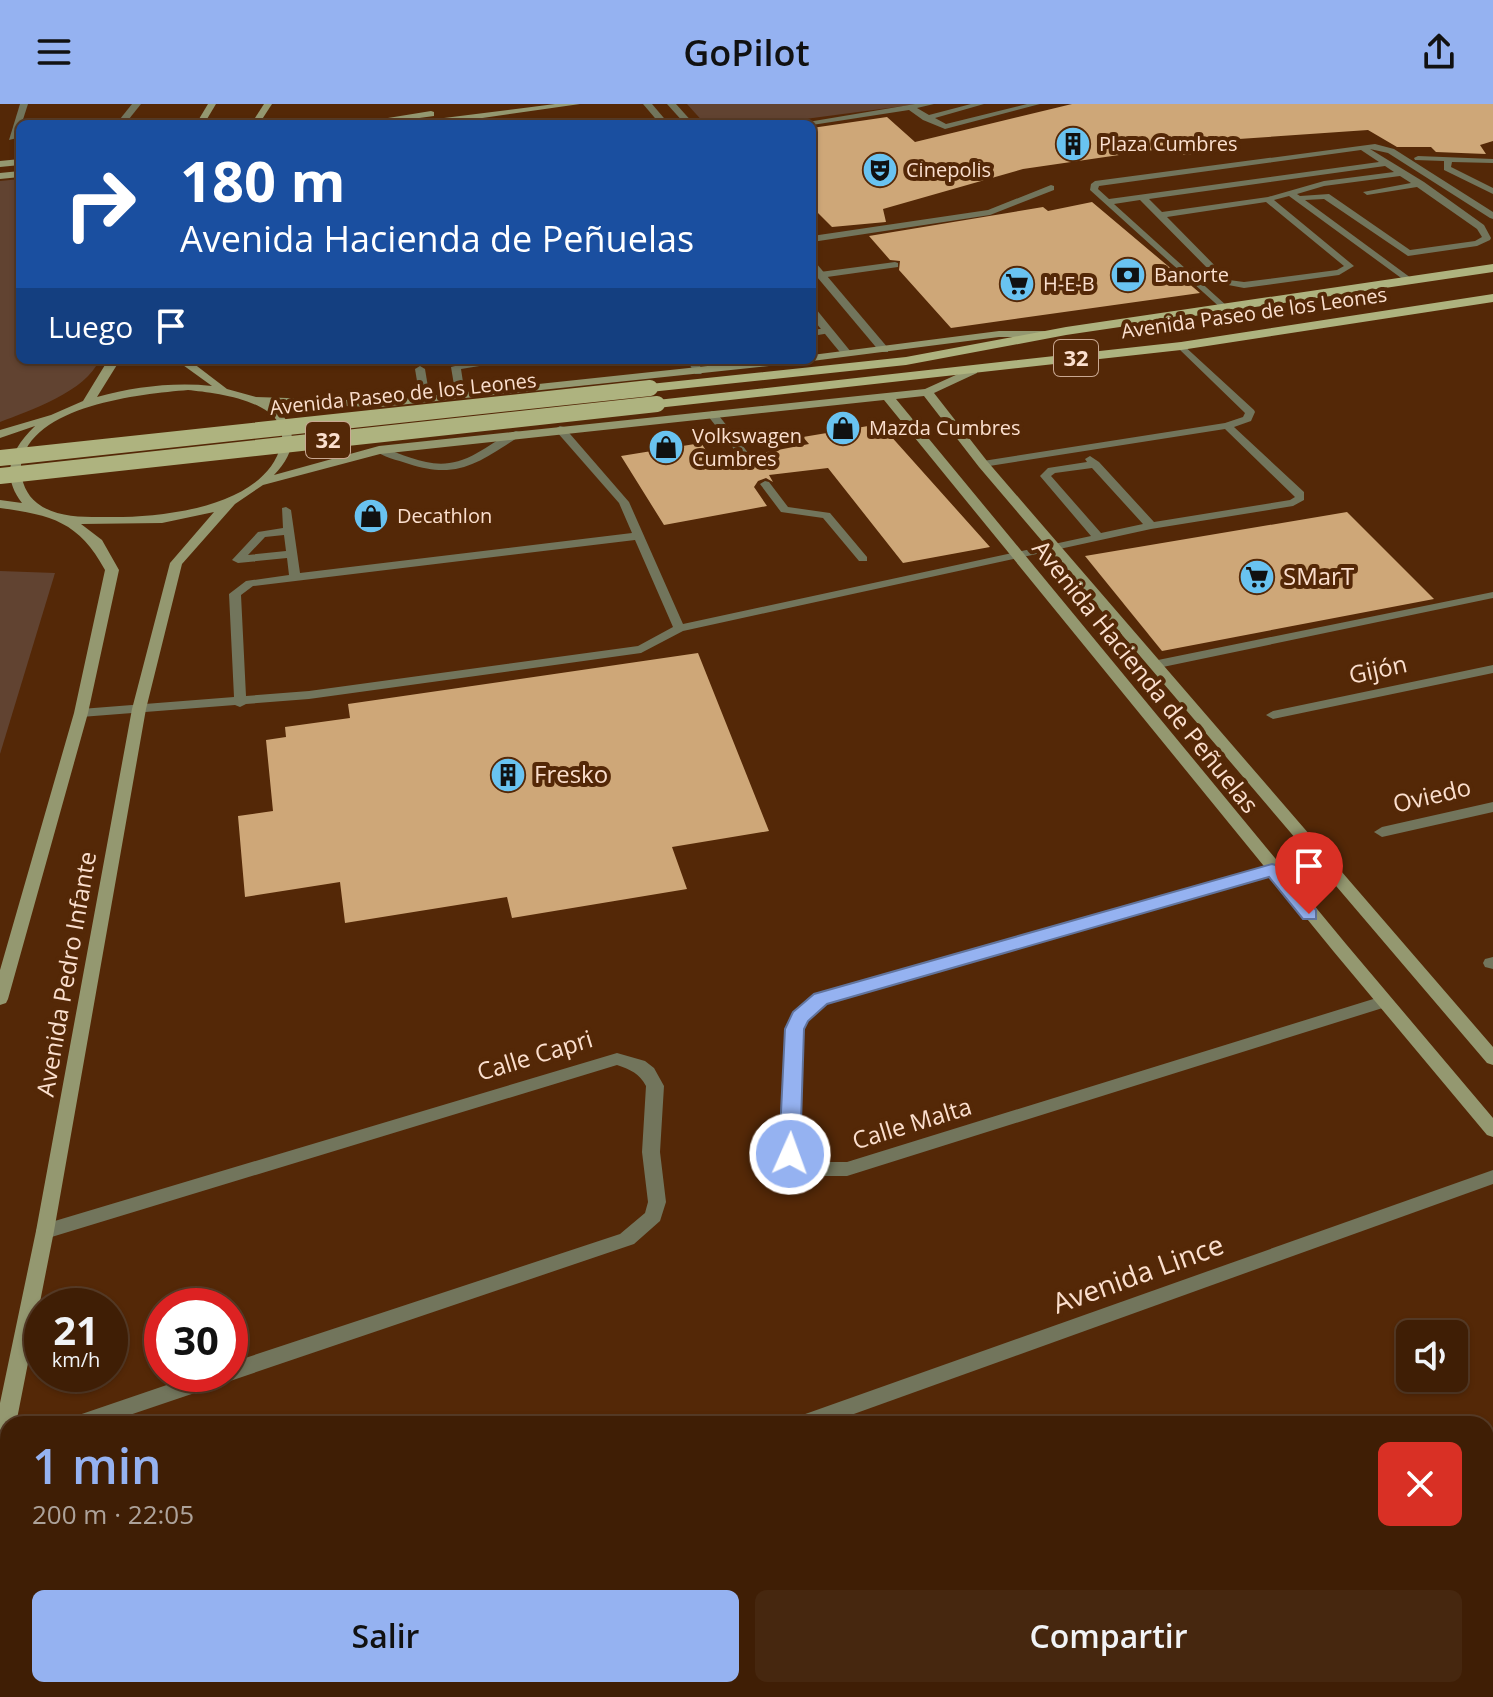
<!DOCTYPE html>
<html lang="es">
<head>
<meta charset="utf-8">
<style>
	:root { --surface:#3f1e05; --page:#46270f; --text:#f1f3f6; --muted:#ada29a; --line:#583c27; --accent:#95b2f1 }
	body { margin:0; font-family:"Open Sans",sans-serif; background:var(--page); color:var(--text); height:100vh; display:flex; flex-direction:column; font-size:30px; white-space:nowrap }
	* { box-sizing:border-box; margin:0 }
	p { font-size:26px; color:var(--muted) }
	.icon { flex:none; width:44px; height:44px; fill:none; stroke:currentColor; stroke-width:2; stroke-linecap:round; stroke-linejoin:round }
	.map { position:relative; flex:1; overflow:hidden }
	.side { position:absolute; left:0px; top:1312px; width:1494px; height:282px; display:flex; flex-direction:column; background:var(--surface); border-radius:24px 24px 0 0; box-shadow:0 2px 6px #0004,0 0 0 2px var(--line) }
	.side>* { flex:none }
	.guide { position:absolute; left:16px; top:16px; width:800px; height:244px; border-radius:12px; box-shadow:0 2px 6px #0004,0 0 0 2px var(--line); background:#1a4fa0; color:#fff; overflow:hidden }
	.fabs { position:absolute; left:1396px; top:1216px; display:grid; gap:16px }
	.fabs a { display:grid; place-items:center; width:72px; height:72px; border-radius:12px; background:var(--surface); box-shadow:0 2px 6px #0004,0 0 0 2px var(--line); font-size:40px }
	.speed { position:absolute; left:24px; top:1184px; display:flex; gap:16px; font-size:40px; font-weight:700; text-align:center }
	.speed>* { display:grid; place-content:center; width:104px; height:104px; border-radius:50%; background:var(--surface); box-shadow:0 2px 6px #0004,0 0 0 2px var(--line); line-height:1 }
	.speed small { font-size:20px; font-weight:400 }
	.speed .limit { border:12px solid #d22; background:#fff; color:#111 }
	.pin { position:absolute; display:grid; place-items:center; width:68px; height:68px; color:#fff; margin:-82px -34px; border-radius:50% 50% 50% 0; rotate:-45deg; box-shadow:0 0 8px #0007 }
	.pin .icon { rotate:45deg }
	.me { position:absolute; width:88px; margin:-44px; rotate:2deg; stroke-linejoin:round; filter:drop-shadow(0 0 6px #0008) }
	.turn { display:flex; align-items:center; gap:28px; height:168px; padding:0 32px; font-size:36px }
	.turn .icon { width:104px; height:104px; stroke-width:2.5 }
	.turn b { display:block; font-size:56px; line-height:68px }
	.then { display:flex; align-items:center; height:76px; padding:0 32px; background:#0003; gap:16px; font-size:30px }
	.round { display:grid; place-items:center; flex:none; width:84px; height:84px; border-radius:12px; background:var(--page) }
	.summary { display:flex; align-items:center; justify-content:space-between; height:136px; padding:0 32px }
	h1 { font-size:48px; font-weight:600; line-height:60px; color:var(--accent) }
	.cta { display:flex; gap:16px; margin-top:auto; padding:16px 32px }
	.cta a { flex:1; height:92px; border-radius:12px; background:var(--accent); color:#111; font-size:32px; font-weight:600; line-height:92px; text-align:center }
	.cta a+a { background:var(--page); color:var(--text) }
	header { display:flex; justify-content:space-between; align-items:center; height:104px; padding:0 32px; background:var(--accent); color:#111; font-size:36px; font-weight:600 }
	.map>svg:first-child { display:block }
	.green { fill:#614331 }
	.building { fill:#cea778 }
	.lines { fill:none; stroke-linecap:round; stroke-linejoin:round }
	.lane { fill:#72755c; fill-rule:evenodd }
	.street { fill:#72755c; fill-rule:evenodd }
	.secondary { fill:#949870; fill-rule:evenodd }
	.primary { fill:#aeb37f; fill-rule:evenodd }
	.primary-bridge { stroke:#aeb37f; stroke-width:16 }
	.route { fill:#95b2f1; stroke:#61749d; stroke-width:2 }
	.labels { text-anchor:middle; stroke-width:8; stroke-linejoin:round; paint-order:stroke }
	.far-poi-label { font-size:20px; fill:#fbdfce; stroke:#542807; text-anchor:start }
	.far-street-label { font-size:20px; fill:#fbdfce; stroke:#542807 }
	.shield { fill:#542807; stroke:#c9a892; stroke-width:2 }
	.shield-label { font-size:22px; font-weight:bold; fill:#fbdfce }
	.poi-label { font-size:24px; fill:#fbdfce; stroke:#542807; text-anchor:start }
	.street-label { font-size:24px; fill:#fbdfce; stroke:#542807 }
	.near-street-label { font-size:28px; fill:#fbdfce; stroke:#542807 }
</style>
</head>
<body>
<header><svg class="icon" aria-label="menu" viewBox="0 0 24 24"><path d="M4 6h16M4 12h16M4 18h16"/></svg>GoPilot<svg class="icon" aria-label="share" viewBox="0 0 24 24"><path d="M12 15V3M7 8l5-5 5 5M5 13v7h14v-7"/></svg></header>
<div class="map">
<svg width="1493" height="1593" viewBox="0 0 1493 1593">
	<rect width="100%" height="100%" fill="#542807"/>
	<g class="green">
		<path d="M687 0H919L767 20H705Z"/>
		<path d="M20 75V256H99C87 287 29 307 0 318V77Z"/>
		<path d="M0 467 55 469 0 650Z"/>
	</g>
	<g class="building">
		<path d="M1072 0H1493V37L1480 41 1486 50 1436 48 1431 43H1397L1368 26 1224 36 1234 45 1184 51 1174 43 1023 65 883 105 886 118 832 123 812 103V24L887 13 915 38Z"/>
		<path d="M1092 98 1200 189 951 224 899 166 900 157 890 156 869 132 1043 103 1048 107Z"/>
		<path d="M880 320 990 443 903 459 828 364 769 371 773 378 766 374 758 377 754 383 767 402 664 421 621 352 701 339 714 358 737 354 749 357 752 351 809 340 803 333Z"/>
		<path d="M1347 408 1434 495 1162 547 1085 452Z"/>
		<path d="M698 549 769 727 672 743 687 785 512 814 507 793 345 819 340 778 245 793 238 712 273 707 266 636 286 633 285 623 350 614 348 600Z"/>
	</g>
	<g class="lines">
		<g class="lane">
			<path d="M915 0H934L917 4 929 11 971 0H984L935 14 946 20 1027 0H1040L945 25 923 16 909 6 812 21 796 20Z"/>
			<path d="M1375 40 1394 45 1493 108V115L1490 114 1388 49 1370 45 1424 78 1484 121 1491 134 1490 136 1477 142 1408 152 1324 95 1305 96 1411 174V178L1408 179 1289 92 1274 96 1354 162 1339 171 1244 184 1223 180 1140 96 1114 100 1227 202V206L1224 207 1090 86 1091 80 1095 77ZM1361 46 1379 58 1109 95 1098 85 1099 82ZM1385 62 1394 68 1324 77 1268 93 1162 108 1149 95ZM1400 72 1411 79 1363 88 1367 91 1417 83 1477 125 1482 133 1475 137 1410 146 1329 90 1300 92 1297 90 1324 82ZM1266 98 1344 162 1337 166 1244 178 1229 176 1167 113Z"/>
			<path d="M1418 52 1493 55V59L1452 58 1451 63 1493 84V90L1444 66V57L1415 56 1414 54Z"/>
			<path d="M1051 81 1054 82V86L990 111 812 138V132L988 106Z"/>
			<path d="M895 158 898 159V163L820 174 815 171 820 168Z"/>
			<path d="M827 224 832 227 830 229 812 232V226Z"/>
			<path d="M1181 239 1254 306 1255 308 1251 317 1234 323 1304 388V396L1293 402 1151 425 683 527 641 549 309 595 246 600 240 603 235 601 81 613 75 609 81 605 234 593 229 490 246 477 289 471 287 454 238 459 232 456 258 428 283 424 282 404 286 403 291 406 300 469 632 429 619 399 556 327 555 325 560 322 564 323 629 398 683 520 1091 432 1040 372 1048 364 1087 358 1085 355 1090 352 1099 358 1154 418 1290 396 1295 393 1225 325 983 363 978 360 983 357 1225 319 1243 313 1245 309 1178 244V240ZM1092 364 1143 420 1101 429 1051 372 1055 369ZM284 431 286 447 248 451 265 433ZM635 436 673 523 638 542 309 587 246 592 241 491 253 482Z"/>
			<path d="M480 256H503L498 259 461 265 465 291 456 293 451 263Z"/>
			<path d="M687 256H697L703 268 701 270H695Z"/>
			<path d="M420 262 425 265 430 295 425 298 420 295 415 265Z"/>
			<path d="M712 307 716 308 749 350V354H741L708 312 707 310Z"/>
			<path d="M516 327 520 328V332C479 358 458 376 409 360 397 356 383 353 374 346L379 343C416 354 439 371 477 349 490 342 502 332 516 327Z"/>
			<path d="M765 377 769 378 788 403 830 409 867 453V457H859L823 414 781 408 760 380Z"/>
			<path d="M1493 488V494L1158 564 1152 560 1158 556Z"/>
		</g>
		<g class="street">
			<path d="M20 0H28L17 34 9 36Z"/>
			<path d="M132 0H141L125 20H116Z"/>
			<path d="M643 0H652L669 20H660Z"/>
			<path d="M667 0H676L694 20H685Z"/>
			<path d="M812 158 816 159 888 244V248H880L812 167Z"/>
			<path d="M812 204 816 205 851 248V252H843L812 214Z"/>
			<path d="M1493 561V569L1273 615 1266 611 1273 607Z"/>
			<path d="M1493 698V708L1382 733 1374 728 1382 723Z"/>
			<path d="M1272 761 1278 762 1280 766 1278 770 826 899 807 917 803 925 799 1047 813 1058H847L1383 892 1389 894 1391 898 1389 902 847 1072C821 1072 797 1075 781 1050L785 925 794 909 814 891Z"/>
			<path d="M1493 853V865L1485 863 1483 859 1485 855Z"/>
			<path d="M617 949 645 957 654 964 664 982 660 1048 666 1098 660 1117 634 1140 103 1320H67L70 1314 199 1270H230V1259L620 1130 645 1109 648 1098 642 1048 646 982C639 969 631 966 617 961L45 1135 38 1132 36 1127 38 1122Z"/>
			<path d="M1493 1066V1080L826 1320H791L794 1314Z"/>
			<path d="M1493 1333V1352L1486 1354V1335Z"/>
			<path d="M879 1586H916L913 1593H876Z"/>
			<path d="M1008 1586H1033L1036 1593H1011Z"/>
		</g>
		<g class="secondary">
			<path d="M208 0H216L204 20H196Z"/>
			<path d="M264 0H272L259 20H251Z"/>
			<path d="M555 0H580L441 20H416L420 17Z"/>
			<path d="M431 7 434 8V12L375 20H351Z"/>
			<path d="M20 55V61L0 63V57Z"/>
			<path d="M20 67V73L0 75V69Z"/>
			<path d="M999 227H1048L1053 230 1048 233H999L812 257 808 256H812V251Z"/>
			<path d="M108 256H120L97 293C134 283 173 278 212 282L176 256H189L227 285 256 293 380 297 765 256H803L797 259 380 303 270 300C299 320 298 347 274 371L379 342 925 285 969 265H977V269L934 289 987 357 1493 943V961L1487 959 979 363 924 292 896 295 1346 840 1493 1014V1033L1487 1031 1334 848 884 296 380 350 263 381 235 400 182 460 146 605 54 1127 16 1320H8V1376L0 1379V1299L36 1127 132 605 170 459 214 408 162 419 81 420 102 436 119 466 88 609 8 895 6 899 0 901V866L74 609 105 466C79 418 52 411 0 404V396L22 399C0 371 11 345 35 322L0 334V326L51 311 83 297ZM188 286C216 289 292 297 281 341 265 404 159 414 107 413 84 413 56 414 37 399 26 391 20 375 21 361 30 301 141 290 188 286Z"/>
			<path d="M0 1439 8 1442V1462L0 1459Z"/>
			<path d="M108 1586H132L133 1593H109Z"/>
		</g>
		<g class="primary">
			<path d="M1493 160V168L1066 231 906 261 650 288 643 284 650 280 906 253 1066 223Z"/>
			<path d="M1493 190V198L1181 246 657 304 650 300 657 296 1181 238Z"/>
		</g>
		<g class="primary-bridge">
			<path d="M0 354 650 284"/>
			<path d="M0 372 657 300"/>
		</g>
	</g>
	<path class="route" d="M1272 760 1279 762 1316 806V815H1303L1269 773 827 900 808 917 804 925 800 1050 797 1056H782L779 1050 785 925 793 908 814 890Z"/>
	<defs>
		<symbol id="building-disc" viewBox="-11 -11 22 22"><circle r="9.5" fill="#69c3f1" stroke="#542807"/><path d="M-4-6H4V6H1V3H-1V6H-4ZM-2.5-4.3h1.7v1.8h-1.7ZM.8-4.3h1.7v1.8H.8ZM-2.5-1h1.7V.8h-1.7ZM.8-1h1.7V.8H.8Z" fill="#111"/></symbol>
		<symbol id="theatre-disc" viewBox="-11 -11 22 22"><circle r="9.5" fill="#69c3f1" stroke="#542807"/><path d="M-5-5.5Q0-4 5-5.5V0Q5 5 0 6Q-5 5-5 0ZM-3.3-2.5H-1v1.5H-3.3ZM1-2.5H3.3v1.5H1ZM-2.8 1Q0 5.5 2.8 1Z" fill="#111"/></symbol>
		<symbol id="bank-disc" viewBox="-11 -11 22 22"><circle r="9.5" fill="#69c3f1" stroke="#542807"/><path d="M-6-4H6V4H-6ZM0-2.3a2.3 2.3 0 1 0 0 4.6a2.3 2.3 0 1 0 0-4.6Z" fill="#111"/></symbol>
		<symbol id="supermarket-disc" viewBox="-11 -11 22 22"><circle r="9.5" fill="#69c3f1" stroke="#542807"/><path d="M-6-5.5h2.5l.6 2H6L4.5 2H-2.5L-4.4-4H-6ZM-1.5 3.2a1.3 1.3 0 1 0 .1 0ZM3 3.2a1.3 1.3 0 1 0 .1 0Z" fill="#111"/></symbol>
		<symbol id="shop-disc" viewBox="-11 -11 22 22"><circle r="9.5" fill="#69c3f1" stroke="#542807"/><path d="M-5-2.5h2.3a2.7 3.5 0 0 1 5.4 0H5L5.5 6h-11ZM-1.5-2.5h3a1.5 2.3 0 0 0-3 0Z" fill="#111"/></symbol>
	</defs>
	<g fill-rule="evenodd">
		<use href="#building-disc" x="1053" y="20" width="40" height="40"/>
		<use href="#theatre-disc" x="860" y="46" width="40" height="40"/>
		<use href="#bank-disc" x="1108" y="151" width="40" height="40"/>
		<use href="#supermarket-disc" x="997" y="160" width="40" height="40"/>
		<use href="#shop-disc" x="823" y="304" width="40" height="40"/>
		<use href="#shop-disc" x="646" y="323" width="40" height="40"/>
		<use href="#shop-disc" x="351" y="392" width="40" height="40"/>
		<use href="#supermarket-disc" x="1237" y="453" width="40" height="40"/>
		<use href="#building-disc" x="488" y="651" width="40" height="40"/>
	</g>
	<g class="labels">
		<g class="far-poi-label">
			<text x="1099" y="47">Plaza Cumbres</text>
			<text x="906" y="73">Cinepolis</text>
			<text x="1154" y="178">Banorte</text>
			<text x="1043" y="187">H-E-B</text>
			<text x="869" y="331">Mazda Cumbres</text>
			<text x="692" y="339">Volkswagen<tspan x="692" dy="23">Cumbres</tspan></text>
			<text x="397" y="419">Decathlon</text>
		</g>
		<g class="far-street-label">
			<text transform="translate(1254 209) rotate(-8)" y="7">Avenida Paseo de los Leones</text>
			<text transform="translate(403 290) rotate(-6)" y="7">Avenida Paseo de los Leones</text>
		</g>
		<g class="shield">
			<rect x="1054" y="236" width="44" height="36" rx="6"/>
			<rect x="306" y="318" width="44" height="36" rx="6"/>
		</g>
		<g class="shield-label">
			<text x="1076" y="262">32</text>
			<text x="328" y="344">32</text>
		</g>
		<g class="poi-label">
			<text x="1283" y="481">SMarT</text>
			<text x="534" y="679">Fresko</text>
		</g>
		<g class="street-label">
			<text transform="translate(1378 566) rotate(-12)" y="8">Gijón</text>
			<text transform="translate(1145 573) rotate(51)" y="8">Avenida Hacienda de Peñuelas</text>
			<text transform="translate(1432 692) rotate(-13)" y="8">Oviedo</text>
			<text transform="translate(67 870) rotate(-80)" y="8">Avenida Pedro Infante</text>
			<text transform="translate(535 952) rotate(-17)" y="8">Calle Capri</text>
			<text transform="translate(912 1020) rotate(-17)" y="8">Calle Malta</text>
		</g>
		<g class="near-street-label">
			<text transform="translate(1138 1170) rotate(-20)" y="10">Avenida Lince</text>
		</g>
	</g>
</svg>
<div class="fabs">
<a><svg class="icon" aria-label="sound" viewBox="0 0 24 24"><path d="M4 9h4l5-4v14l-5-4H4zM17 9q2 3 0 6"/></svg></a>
</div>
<div class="speed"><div>21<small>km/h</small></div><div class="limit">30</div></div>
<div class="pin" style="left:1309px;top:810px;background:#d93025"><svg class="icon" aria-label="arrive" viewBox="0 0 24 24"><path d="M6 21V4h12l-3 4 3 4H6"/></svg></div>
<svg class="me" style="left:790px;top:1050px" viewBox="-20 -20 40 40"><circle r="17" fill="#95b2f1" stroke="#fff" stroke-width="3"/><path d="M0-11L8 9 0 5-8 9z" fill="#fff"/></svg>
<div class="guide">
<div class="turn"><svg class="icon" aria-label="right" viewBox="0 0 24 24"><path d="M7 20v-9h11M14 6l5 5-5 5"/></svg><div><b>180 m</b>Avenida Hacienda de Peñuelas</div></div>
<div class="then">Luego<svg class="icon" aria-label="arrive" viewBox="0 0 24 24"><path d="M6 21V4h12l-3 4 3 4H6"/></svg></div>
</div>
<section class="side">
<div class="summary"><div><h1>1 min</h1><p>200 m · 22:05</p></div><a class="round" style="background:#d93025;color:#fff"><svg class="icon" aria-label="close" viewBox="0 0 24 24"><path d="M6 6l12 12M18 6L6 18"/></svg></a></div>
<div class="cta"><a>Salir</a><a>Compartir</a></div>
</section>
</div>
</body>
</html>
